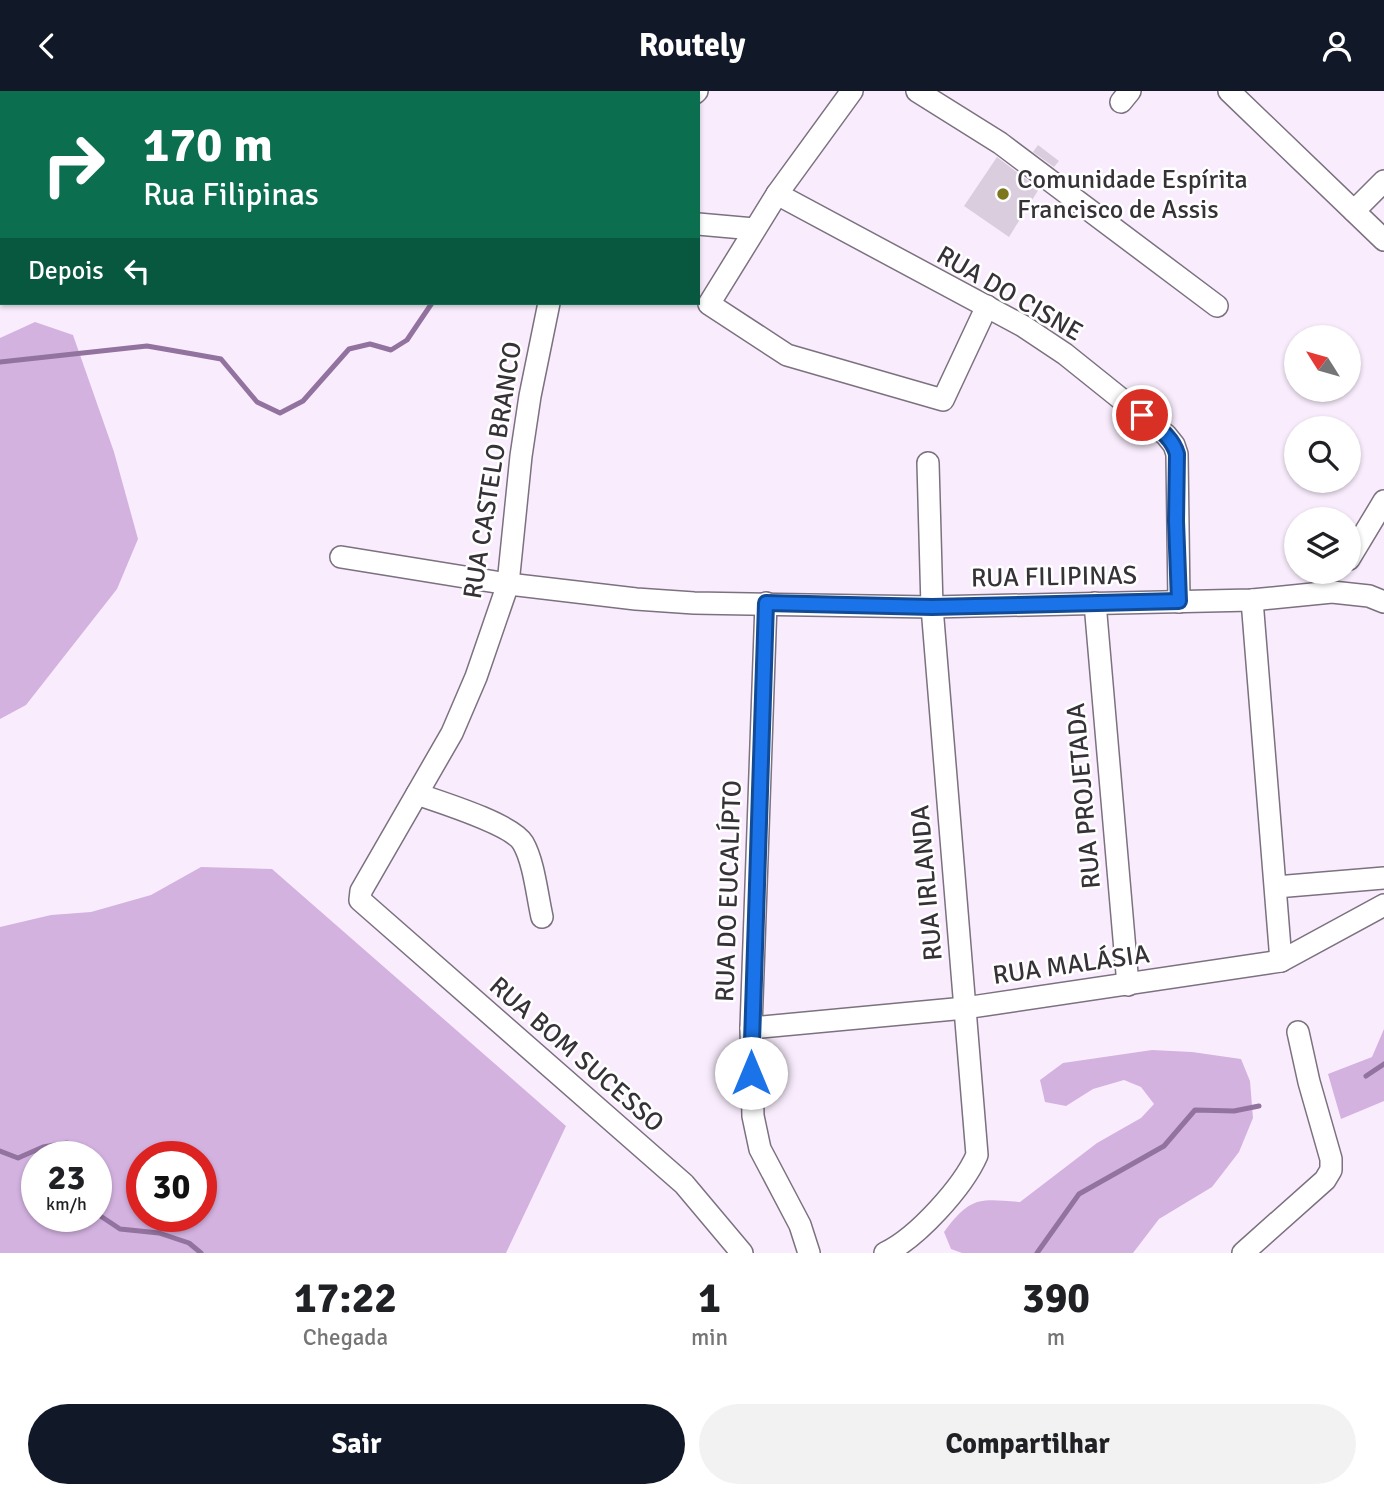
<!DOCTYPE html>
<html lang="pt">
<head>
<meta charset="utf-8">
<style>
	:root { --surface:#fff; --page:#f2f2f2; --text:#202124; --muted:#757577; --accent:#111827 }
	body { margin:0; font-family:Signika,sans-serif; background:var(--page); color:var(--text); height:100vh; display:flex; flex-direction:column; font-size:26px; white-space:nowrap }
	* { box-sizing:border-box; margin:0 }
	p { font-size:23px; color:var(--muted) }
	.icon { flex:none; width:38px; height:38px; fill:none; stroke:currentColor; stroke-width:2; stroke-linecap:round; stroke-linejoin:round }
	.map { position:relative; height:1162px; overflow:hidden }
	.drawer { display:flex; flex-direction:column; background:var(--surface); flex:1 }
	.drawer>* { flex:none }
	.guide { position:absolute; left:0px; top:0px; width:700px; height:214px; box-shadow:0 2px 5px #0004; background:#0b6e4f; color:#fff; overflow:hidden }
	.needle { width:46px; rotate:307deg }
	.fabs { position:absolute; left:1284px; top:234px; display:grid; gap:14px }
	.fabs a { display:grid; place-items:center; width:77px; height:77px; border-radius:50%; background:var(--surface); box-shadow:0 2px 5px #0004; font-size:35px }
	.speed { position:absolute; left:21px; top:1050px; display:flex; gap:14px; font-size:35px; font-weight:700; text-align:center }
	.speed>* { display:grid; place-content:center; width:91px; height:91px; border-radius:50%; background:var(--surface); box-shadow:0 2px 5px #0004; line-height:1 }
	.speed small { font-size:18px; font-weight:400 }
	.speed .limit { border:10px solid #d22; background:#fff; color:#111 }
	.pin { position:absolute; display:grid; place-items:center; width:60px; height:60px; color:#fff; margin:-30px; border:4px solid #fff; border-radius:50%; box-shadow:0 2px 7px #0007 }
	.me { position:absolute; width:77px; margin:-38px; rotate:0deg; stroke-linejoin:round; filter:drop-shadow(0 0 5px #0008) }
	.turn { display:flex; align-items:center; gap:24px; height:147px; padding:0 28px; font-size:32px }
	.turn .icon { width:91px; height:91px; stroke-width:2.5 }
	.turn b { display:block; font-size:49px; line-height:60px }
	.then { display:flex; align-items:center; height:66px; padding:0 28px; background:#0003; gap:14px; font-size:26px }
	.eta { display:flex; justify-content:space-evenly; align-items:center; height:119px; text-align:center }
	.eta b { font-size:42px; font-weight:700; line-height:49px }
	.primary-button { display:flex; gap:14px; margin-top:auto; padding:14px 28px }
	.primary-button a { flex:1; height:80px; border-radius:42px; background:var(--accent); color:#fff; font-size:28px; font-weight:700; line-height:80px; text-align:center }
	.primary-button a+a { background:var(--page); color:var(--text) }
	header { display:flex; justify-content:space-between; align-items:center; height:91px; padding:0 28px; background:var(--accent); color:#fff; font-size:32px; font-weight:700 }
	.map>svg:first-child { display:block }
	.green { fill:#d3b2e0; fill-rule:evenodd }
	.lines { fill:none; stroke-linecap:round; stroke-linejoin:round }
	.stream { stroke:#92729e; stroke-width:5 }
	.building { fill:#dacede }
	.minor-casing { stroke:#7b717f; stroke-width:24 }
	.minor { stroke:#fff; stroke-width:21 }
	.route-casing { stroke:#114b97; stroke-width:18 }
	.route { stroke:#1a73e8; stroke-width:12 }
	.poi-dot { fill:#7c771c; stroke:#fff; stroke-width:2.5 }
	.labels { text-anchor:middle; stroke-width:5; stroke-linejoin:round; paint-order:stroke }
	.poi-label { font-size:26px; fill:#363238; stroke:#fff; text-anchor:start }
	.street-label { font-size:26px; fill:#363238; stroke:#fff }
</style>
</head>
<body>
<header><svg class="icon" aria-label="back" viewBox="0 0 24 24"><path d="M15 5l-7 7 7 7"/></svg>Routely<svg class="icon" aria-label="person" viewBox="0 0 24 24"><circle cx="12" cy="8" r="4"/><path d="M4 21q1-7 8-7t8 7"/></svg></header>
<div class="map">
<svg width="1384" height="1162" viewBox="0 0 1384 1162">
	<rect width="100%" height="100%" fill="#f9edfd"/>
	<g class="green">
		<path d="M35 231 73 244 114 361 138 448 117 498 26 614 0 628V247Z"/>
		<path d="M201 776 272 778 566 1035 506 1162H0V836L51 824 91 821 151 804ZM37 1066H96V1125H37ZM142 1066H201V1125H142Z"/>
		<path d="M1384 938V1010L1341 1028 1328 983 1372 966Z"/>
		<path d="M1152 959 1192 961 1241 968 1250 990 1253 1027 1239 1061 1212 1096 1159 1128 1133 1162H962L951 1158 944 1141C971 1105 979 1108 1020 1111L1097 1052 1141 1027 1154 1013 1141 996 1124 989 1093 998 1066 1015 1045 1011 1040 989 1063 972Z"/>
	</g>
	<g class="lines">
		<g class="stream">
			<path d="M503 0 504 2"/>
			<path d="M0 271 147 255 193 263 221 268 257 311 280 322 303 310 349 258 370 253 391 259 407 249 432 212"/>
			<path d="M1366 985 1384 973"/>
			<path d="M0 1060 18 1067 43 1056 67 1052 80 1066"/>
			<path d="M96 1122 120 1138 159 1142 189 1152 201 1162"/>
			<path d="M1037 1162 1079 1103 1164 1055 1195 1019 1234 1020 1259 1015"/>
		</g>
	</g>
	<g class="building">
		<path d="M1038 54 1059 70 1054 76 1033 61Z"/>
		<path d="M997 66 1039 98 1009 146 964 115Z"/>
	</g>
	<g class="lines">
		<defs>
			<g id="minor">
				<path d="M143 0 145 2"/>
				<path d="M303 0 305 2"/>
				<path d="M476 0V2"/>
				<path d="M852 0 777 103 709 213 787 264 943 309 987 215"/>
				<path d="M917 0 1000 52 1217 215"/>
				<path d="M1229 0 1384 149"/>
				<path d="M182 2 184 0"/>
				<path d="M695 2 697 0"/>
				<path d="M1121 11 1130 0"/>
				<path d="M0 18 2 19"/>
				<path d="M777 103 1023 235 1065 263 1166 344 1174 354 1177 363 1179 511"/>
				<path d="M1354 120 1384 90"/>
				<path d="M698 133 754 138"/>
				<path d="M549 212 530 305 521 365 508 493 476 586 452 642 361 800 360 809 684 1093 742 1162"/>
				<path d="M341 466 508 493 636 508 694 512 932 516 1252 509 1332 501 1369 505 1384 511"/>
				<path d="M1349 468 1384 410"/>
				<path d="M1252 509 1281 870"/>
				<path d="M766 512 751 937 753 1025 760 1058 800 1134 809 1162"/>
				<path d="M1095 512 1128 894"/>
				<path d="M417 703C440 711 512 733 523 752 534 771 537 804 542 826"/>
				<path d="M1276 796 1384 787"/>
				<path d="M751 937 965 917 1281 870 1384 814"/>
				<path d="M885 1162C917 1147 963 1096 977 1064L932 516 928 372"/>
				<path d="M1243 1162 1325 1089 1331 1079V1068L1309 991 1298 941"/>
			</g>
		</defs>
		<use href="#minor" class="minor-casing"/>
		<use href="#minor" class="minor"/>
	</g>
	<g class="lines">
		<defs>
			<path id="route" d="M751 982 766 512 932 516 1179 510 1176 430 1177 363C1172 345 1156 336 1142 324"/>
		</defs>
		<use href="#route" class="route-casing"/>
		<use href="#route" class="route"/>
	</g>
	<circle class="poi-dot" cx="1003" cy="103" r="7"/>
	<g class="labels">
		<g class="poi-label">
			<text x="1017" y="97">Comunidade Espírita<tspan x="1017" dy="30">Francisco de Assis</tspan></text>
		</g>
		<g class="street-label">
			<text transform="translate(1010 202) rotate(30)" y="9">RUA DO CISNE</text>
			<text transform="translate(492 379) rotate(-81)" y="9">RUA CASTELO BRANCO</text>
			<text transform="translate(1054 485) rotate(-1)" y="9">RUA FILIPINAS</text>
			<text transform="translate(1083 705) rotate(-95)" y="9">RUA PROJETADA</text>
			<text transform="translate(926 792) rotate(-95)" y="9">RUA IRLANDA</text>
			<text transform="translate(728 800) rotate(-88)" y="9">RUA DO EUCALÍPTO</text>
			<text transform="translate(1071 873) rotate(-8)" y="9">RUA MALÁSIA</text>
			<text transform="translate(577 963) rotate(41)" y="9">RUA BOM SUCESSO</text>
		</g>
	</g>
</svg>
<div class="fabs">
<a><svg class="needle" viewBox="-14 -14 28 28"><path d="M0-13l5 13h-10z" fill="#e53935"/><path d="M0 13l5-13h-10z" fill="#757577"/></svg></a>
<a><svg class="icon" aria-label="search" viewBox="0 0 24 24"><circle cx="10" cy="10" r="6"/><path d="M15 15l6 6"/></svg></a>
<a><svg class="icon" aria-label="layers" viewBox="0 0 24 24"><path d="M12 4l9 5-9 5-9-5zM3 14l9 5 9-5"/></svg></a>
</div>
<div class="speed"><div>23<small>km/h</small></div><div class="limit">30</div></div>
<div class="pin" style="left:1142px;top:324px;background:#d93025"><svg class="icon" aria-label="arrive" viewBox="0 0 24 24"><path d="M6 21V4h12l-3 4 3 4H6"/></svg></div>
<svg class="me" style="left:751px;top:982px" viewBox="-20 -20 40 40"><circle r="19" fill="#fff"/><path d="M0-13L10 11 0 6-10 11z" fill="#1a73e8"/></svg>
<div class="guide">
<div class="turn"><svg class="icon" aria-label="right" viewBox="0 0 24 24"><path d="M7 20v-9h11M14 6l5 5-5 5"/></svg><div><b>170 m</b>Rua Filipinas</div></div>
<div class="then">Depois<svg class="icon" aria-label="left" viewBox="0 0 24 24"><path d="M17 20v-9H6M10 6l-5 5 5 5"/></svg></div>
</div>
</div>
<section class="drawer">
<div class="eta">
<div><b>17:22</b><p>Chegada</p></div>
<div><b>1</b><p>min</p></div>
<div><b>390</b><p>m</p></div>
</div>
<div class="primary-button"><a>Sair</a><a>Compartilhar</a></div>
</section>
</body>
</html>
